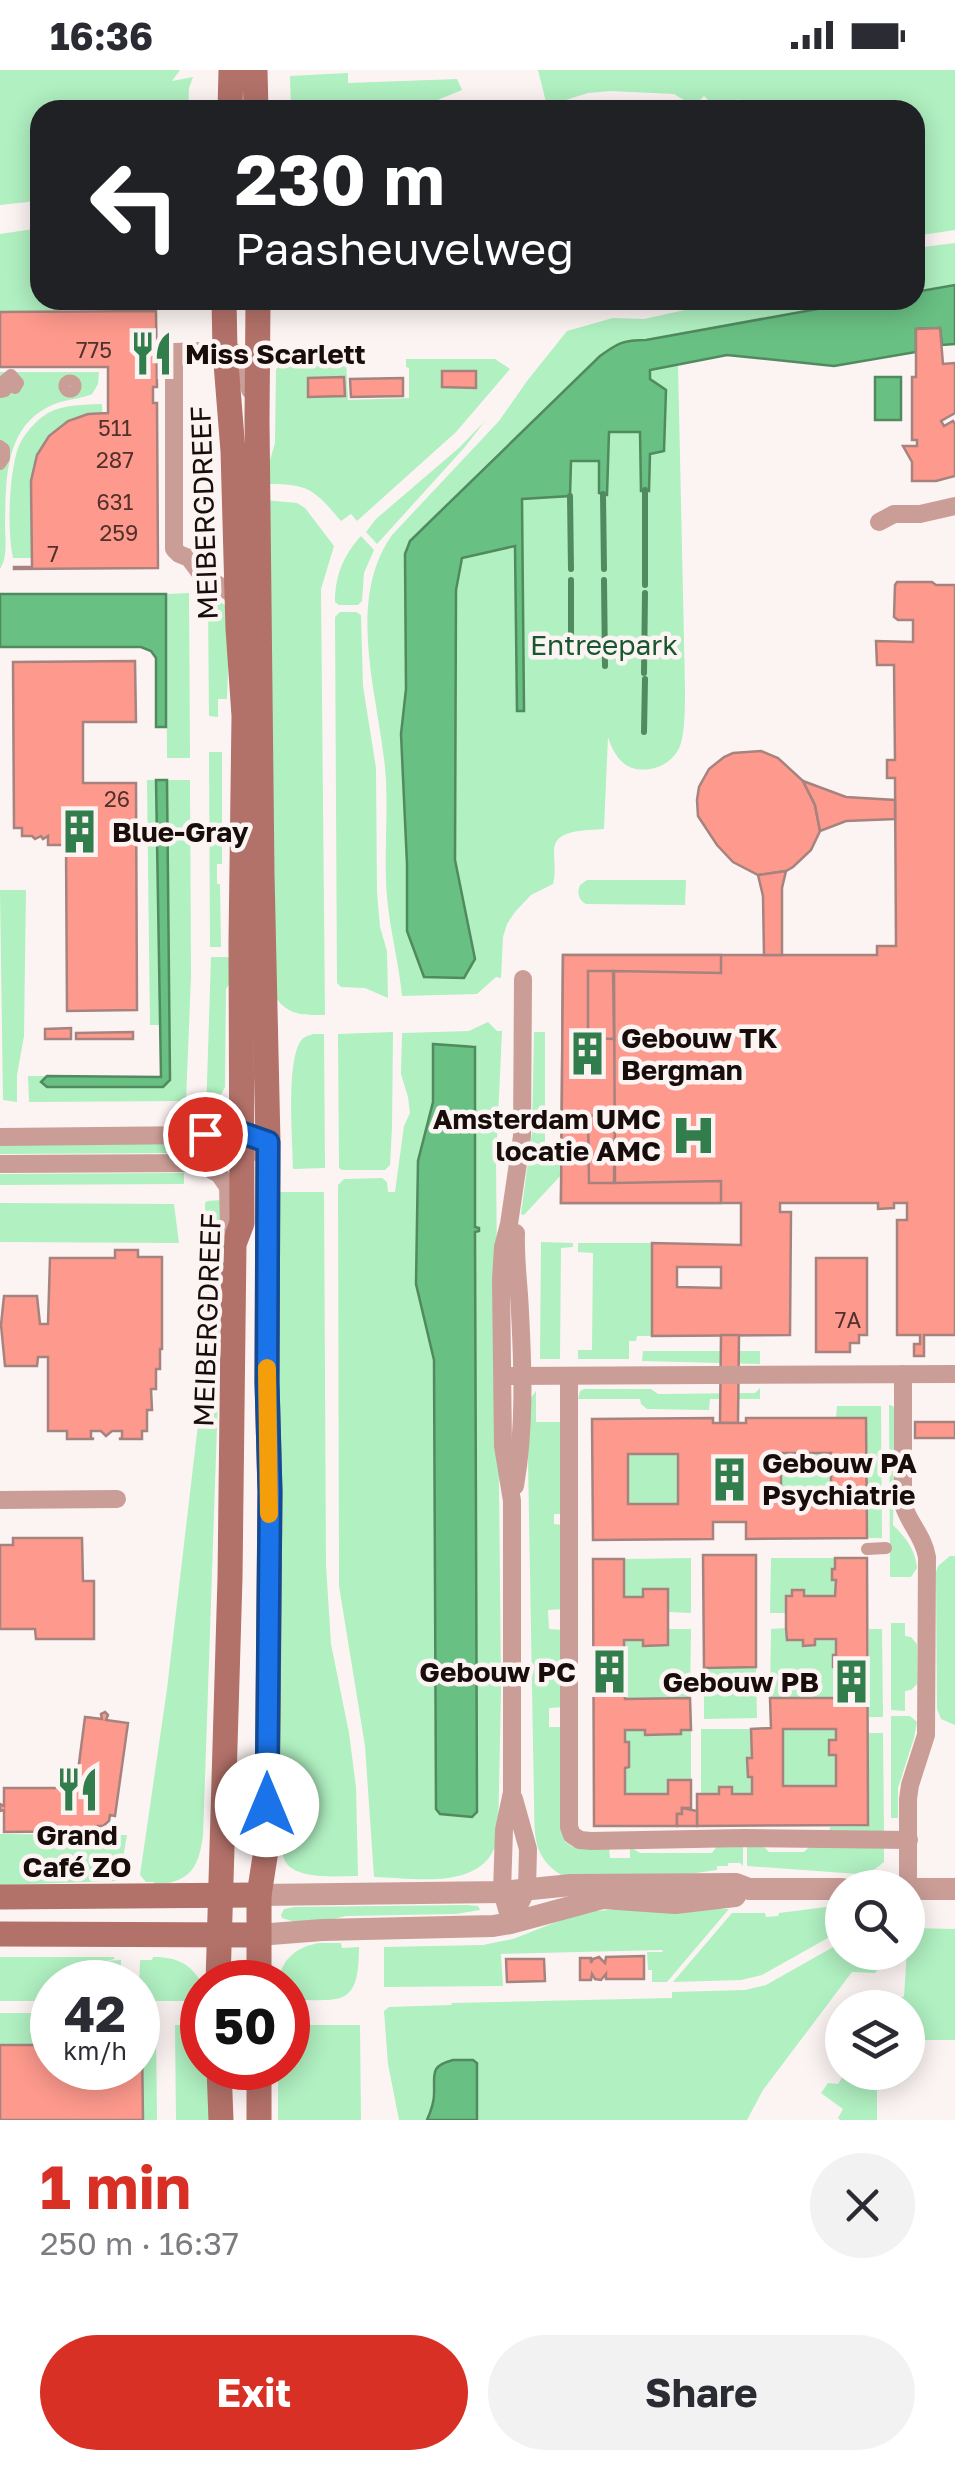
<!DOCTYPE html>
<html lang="en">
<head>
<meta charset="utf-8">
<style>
	:root { --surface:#fff; --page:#f2f2f3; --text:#2b2b33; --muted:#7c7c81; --accent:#d93025 }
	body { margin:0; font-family:"Golos Text",sans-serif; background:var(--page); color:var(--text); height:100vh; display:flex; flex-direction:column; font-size:38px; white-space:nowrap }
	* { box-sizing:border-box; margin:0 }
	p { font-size:32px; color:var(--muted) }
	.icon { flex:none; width:55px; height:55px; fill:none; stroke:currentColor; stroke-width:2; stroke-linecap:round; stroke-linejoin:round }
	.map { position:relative; height:2050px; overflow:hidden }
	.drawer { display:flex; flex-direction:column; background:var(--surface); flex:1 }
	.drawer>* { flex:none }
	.top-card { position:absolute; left:30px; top:30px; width:895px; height:210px; border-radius:30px; box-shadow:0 5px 25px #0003; background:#202124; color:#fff; overflow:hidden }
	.buttons { position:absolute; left:825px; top:1800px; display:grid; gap:20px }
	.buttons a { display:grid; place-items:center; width:100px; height:100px; border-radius:50%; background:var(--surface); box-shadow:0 5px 25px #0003; font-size:50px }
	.speed { position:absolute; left:30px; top:1890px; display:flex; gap:20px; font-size:50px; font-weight:700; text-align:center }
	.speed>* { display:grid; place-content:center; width:130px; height:130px; border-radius:50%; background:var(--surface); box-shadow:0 5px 25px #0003; line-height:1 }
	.speed small { font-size:25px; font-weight:400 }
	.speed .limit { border:15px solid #d22; background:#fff; color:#111 }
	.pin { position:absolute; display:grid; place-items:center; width:85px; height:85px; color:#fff; margin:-42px; border:5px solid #fff; border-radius:50%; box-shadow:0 2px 10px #0007 }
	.me { position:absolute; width:110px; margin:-55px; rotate:0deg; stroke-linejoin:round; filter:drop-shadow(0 0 8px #0008) }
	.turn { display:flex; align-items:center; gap:35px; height:210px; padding:0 40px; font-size:45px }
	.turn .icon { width:130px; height:130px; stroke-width:2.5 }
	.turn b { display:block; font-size:70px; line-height:85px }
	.round { display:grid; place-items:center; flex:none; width:105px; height:105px; border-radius:52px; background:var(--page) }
	.overview { display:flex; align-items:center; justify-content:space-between; height:170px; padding:0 40px }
	h1 { font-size:60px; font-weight:700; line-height:75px; color:var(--accent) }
	.button { display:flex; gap:20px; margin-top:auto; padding:20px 40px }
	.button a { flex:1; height:115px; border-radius:60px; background:var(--accent); color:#fff; font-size:40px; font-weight:700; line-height:115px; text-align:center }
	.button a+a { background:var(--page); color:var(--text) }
	.status { display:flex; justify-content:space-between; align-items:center; height:70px; padding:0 50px; background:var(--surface); direction:ltr }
	.status svg { height:28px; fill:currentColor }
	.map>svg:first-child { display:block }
	.green { fill:#b0f0c1; fill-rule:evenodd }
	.water { fill:#69c083; stroke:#518a5f; stroke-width:2.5 }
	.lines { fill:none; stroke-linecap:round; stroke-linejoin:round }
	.stream { stroke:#518a5f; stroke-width:6 }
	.building { fill:#fd998d; stroke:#a6837e; stroke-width:2.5; fill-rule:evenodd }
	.pedestrian { stroke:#cb9d97; stroke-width:12 }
	.minor { stroke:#cb9d97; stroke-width:18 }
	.tertiary { stroke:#cb9d97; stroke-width:22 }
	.secondary { stroke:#b27169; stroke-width:25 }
	.route-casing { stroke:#114b97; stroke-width:25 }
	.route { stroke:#1a73e8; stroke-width:18 }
	.slow { stroke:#f59e0b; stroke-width:18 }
	.labels { text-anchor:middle; stroke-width:9; stroke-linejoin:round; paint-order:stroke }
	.number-label { font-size:22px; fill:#52302c }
	.poi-label { font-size:28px; font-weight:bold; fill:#190d0b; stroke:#fcf4f3; text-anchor:start }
	.street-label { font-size:28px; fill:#190d0b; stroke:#fcf4f3 }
	.park-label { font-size:28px; fill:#175730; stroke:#fcf4f3 }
</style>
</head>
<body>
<div class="status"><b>16:36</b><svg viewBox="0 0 49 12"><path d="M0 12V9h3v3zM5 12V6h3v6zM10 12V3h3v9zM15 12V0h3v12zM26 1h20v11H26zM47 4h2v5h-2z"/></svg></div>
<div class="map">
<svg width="955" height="2050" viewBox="0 0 955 2050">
	<rect width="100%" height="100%" fill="#fcf4f3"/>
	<g class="green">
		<path d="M0 0H180L172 11 193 7 189 18 188 40H40V128L28 132 0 135Z"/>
		<path d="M538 0H955V160L915 166V40H751L738 29 729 40H719L704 26 694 36 674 24 610 21 588 23 547 36Z"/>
		<path d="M348 3V13L457 9 462 20 413 40H291L290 6Z"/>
		<path d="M40 158V230H119V235H61L60 242 0 243V164Z"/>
		<path d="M955 173V215L915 222V178Z"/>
		<path d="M730 230H867L646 270H626L600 286 410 471 406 477V619L401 664 407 794V861L467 905 475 889 455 790 456 520 462 488 515 475 517 640 522 429 569 426 570 391H600L599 423 608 362H641V420H648L650 300 678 295C680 386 682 478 684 570 684 594 688 656 680 676 673 693 655 702 636 699 620 696 612 680 608 667L604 759C587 761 555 758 554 780 554 792 556 803 553 814L531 825 515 842 507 854 503 867 501 908 496 907 477 924 402 926C399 893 390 861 387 827 383 782 390 734 384 689 376 618 347 529 392 465L499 351 527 311 567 261 613 248 644 249Z"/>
		<path d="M313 277H340V289H346L348 330 409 328V298L406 297V289H495L510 299 456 362 357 451 351 444 341 451C312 417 308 414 263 414L275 373 276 300 284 288 292 283Z"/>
		<path d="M0 302H99L98 314 92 324C78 330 62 329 48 337 4 359 6 412 5 454 5 469 8 487 0 499Z"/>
		<path d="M102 334 103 361 41 488H13C7 459 9 406 18 378 23 365 36 350 48 343 64 334 85 335 102 334Z"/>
		<path d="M485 351 464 378 377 474 366 462 376 449 460 377Z"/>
		<path d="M264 430 297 433 305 438 334 476 321 519 325 945C304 945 289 946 276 928Z"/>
		<path d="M361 466 374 480 364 503 362 531 358 535H339L335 532C335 506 343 486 361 466Z"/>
		<path d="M189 523 190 688H167L166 524Z"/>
		<path d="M215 530C224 534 230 536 230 547L227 629H218V647L209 646 208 531Z"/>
		<path d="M340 542H356L361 545 363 616 376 698 377 822 380 857 387 881 388 928 365 918 341 917 337 913 335 547Z"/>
		<path d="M209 682H222V794H217V814H220L221 877H210Z"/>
		<path d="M147 710H156L160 955H150Z"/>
		<path d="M167 710H190L191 906 186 1031 29 1032 28 1006H47L41 1012 47 1017H163L170 1012Z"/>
		<path d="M587 810H686L685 835 586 834C578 830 577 822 580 815Z"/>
		<path d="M0 820H26L24 966 17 1005V1032L3 1030Z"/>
		<path d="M211 887H236V904L226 919 225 1017 215 1036 206 1044Z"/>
		<path d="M488 952 497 961H502L496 1091 501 1621 498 1766C488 1822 416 1808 374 1807L365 1676 339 1516 338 1115 344 1109 382 1108 387 1112 388 1122H395L404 1056 410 1043 408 1027 401 1004 402 963 469 961ZM433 975H475V1158H478L475 1161 477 1742 435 1665 434 1290 416 1214 418 1091 433 1031Z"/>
		<path d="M393 962 392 1057 390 1095 385 1100H342L339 1098 338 964Z"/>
		<path d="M534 962H545V1077L562 1094 563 1103 524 1145 521 1144 532 1062Z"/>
		<path d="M313 964H324L325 1098 293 1099C293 1070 286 996 300 972 303 967 307 966 313 964Z"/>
		<path d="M180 1071V1083L0 1084V1072Z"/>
		<path d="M184 1103V1114L0 1115V1104Z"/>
		<path d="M275 1122H324L326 1495 331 1574 349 1663 356 1717 358 1806C340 1806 300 1810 287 1794 282 1788 282 1779 281 1771Z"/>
		<path d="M222 1130 219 1298 203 1766C198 1801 189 1811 154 1816V1812H146L140 1805 167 1619 201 1329 206 1258 205 1133 207 1131Z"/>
		<path d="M0 1133 174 1134 179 1173 0 1172Z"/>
		<path d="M541 1172 573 1173V1177L561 1178 560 1289H540Z"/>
		<path d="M578 1173H652V1266H637L636 1271H629V1289H578V1280H592L593 1183 578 1182Z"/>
		<path d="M643 1281H760V1294L642 1291Z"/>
		<path d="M760 1318V1329H710L709 1340 647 1339 641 1334 640 1329H578L580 1321 584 1319H651L658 1324 755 1323Z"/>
		<path d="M536 1321V1352H563V1444H554V1454L563 1455 564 1539 548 1540 549 1559 564 1560V1637L549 1638V1657H564L565 1772 573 1777 609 1776 610 1788H630V1777L640 1783H712L717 1776 743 1775V1796L740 1793H728V1796H717V1800L682 1805 563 1806C531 1787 535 1764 534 1730L527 1333Z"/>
		<path d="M889 1335 893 1336 895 1340 893 1455C906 1468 915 1479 917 1498L911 1507H890Z"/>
		<path d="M837 1336H881L882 1468H867L866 1348H836Z"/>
		<rect x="781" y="1383" width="50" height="50"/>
		<rect x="628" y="1384" width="50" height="50"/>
		<path d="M950 1486H955V1655L941 1649 937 1639 936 1502 938 1496Z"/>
		<path d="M691 1488V1543L668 1542 667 1519H643V1527H624V1489Z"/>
		<path d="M771 1488H835V1499H832V1510H836L835 1526H804V1520H792L786 1543H770Z"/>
		<path d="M891 1553H905V1566L911 1567 917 1574V1614L911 1620 905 1621V1641L891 1640Z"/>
		<path d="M786 1558 787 1569 803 1570V1576L815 1575V1569H836V1585H833V1596L836 1597V1628H770L771 1559Z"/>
		<path d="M668 1559H691L690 1628 625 1629 624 1570H643L644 1576 668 1575Z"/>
		<path d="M869 1559H882L883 1647H869Z"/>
		<path d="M756 1597 757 1648 704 1649V1598Z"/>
		<path d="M891 1646H910L917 1652 914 1668 898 1718V1748H891Z"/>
		<path d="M701 1659H751L752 1688 747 1689 748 1706 752 1707V1724H732V1717H719V1724H701Z"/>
		<path d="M783 1659H836V1670L829 1671V1684L836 1685V1716H783Z"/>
		<path d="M625 1660H645L646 1665 681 1664V1660H691V1710H668V1724H625V1698L629 1697V1673L625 1672Z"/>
		<path d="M869 1663H883L884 1764 829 1763 830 1757 869 1756Z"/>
		<path d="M0 1764 127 1765 119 1811 0 1815Z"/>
		<path d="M747 1775H762L769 1782H804L811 1775H884V1792L875 1799 858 1804 747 1796Z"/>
		<path d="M466 1835 478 1836 480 1840 456 1844 346 1846 313 1854 298 1853 282 1848 281 1845 284 1839 294 1837Z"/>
		<path d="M842 1835V1860L762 1905 741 1910 673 1912 732 1843H765L766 1847 778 1846 779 1843Z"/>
		<path d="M638 1838 729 1839 667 1912H652V1900H648L647 1882H663L662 1880 501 1884 503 1916 384 1917V1877L483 1875 513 1869 582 1842Z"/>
		<path d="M911 1858 955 1859V1970H908V1938L848 1937 854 1928 904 1927 908 1862Z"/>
		<path d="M842 1872V1882L892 1883 875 1903 852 1902 763 2020 747 2050H477V1993C468 1986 449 1990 440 1994 430 2011 436 2030 427 2050H399L388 1994 384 1941 389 1937 451 1935 452 1933 672 1928V1922L745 1920 766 1915Z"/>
		<path d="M319 1873H341L342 1878 359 1877C359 1940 340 1929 288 1930V1912H278C282 1889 296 1877 319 1873Z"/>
		<path d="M0 1887H114V1889L106 1891 121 1890V1912H52V1931H0Z"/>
		<path d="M153 1887C176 1887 191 1893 202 1914L200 1931H150C136 1924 140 1904 140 1890H152Z"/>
		<rect x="0" y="1943" width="52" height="32"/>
		<path d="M138 1954H156L157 2050H143L142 1975 138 1974Z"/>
		<path d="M175 1955H199V1974H202V1998H209L211 2050H176Z"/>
		<path d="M288 1955H360L361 2050H278V1998H288Z"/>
		<path d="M845 2003H877V2050H840L838 2048 843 2039 821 2023 828 2013 838 2014Z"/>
	</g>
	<g class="water">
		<path d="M955 215V274L942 275 940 258 916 259V282L834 296 727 285 650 300V309L666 320 664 381 650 384 649 421H641L640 362H609L607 425 599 423V391H571L570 426 522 429 524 641H517L515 476 462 488 456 520 455 790 475 889 464 908 424 907 407 861V794L401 664 406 619 405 484 410 471 600 286C618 273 623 270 646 270L867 230H915V222Z"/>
		<rect x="875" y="307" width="26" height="43"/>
		<path d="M0 524H166V657H156V588L151 581 141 577H0Z"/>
		<path d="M156 710H167L170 1010 163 1017H47L41 1012 47 1006 161 1007Z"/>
		<path d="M433 974 475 977V1157L479 1158V1161L475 1162 477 1742 472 1747 440 1744 436 1739 434 1290 416 1214 418 1091 433 1032Z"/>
		<path d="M453 1990H473L477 1993V2050H427C431 2041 434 2033 434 2024 435 2005 429 1996 453 1990Z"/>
	</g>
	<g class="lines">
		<g class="stream">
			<path d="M603 424 604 499"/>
			<path d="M570 426 571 499"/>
			<path d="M571 510V569"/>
			<path d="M604 510 605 596"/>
			<path d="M645 515V420"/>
			<path d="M644 603 645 523"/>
			<path d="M644 662 645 609"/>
		</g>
	</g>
	<g class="building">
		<path d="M156 241 157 317H153V333H157L158 498 14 499V497H32L31 411 37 385 49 366 68 351 88 344 108 343V297H0V242Z"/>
		<path d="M940 258 943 294 955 293V343L941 351 944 356 953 351 955 354V406L936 411H912V392L903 376H917V370H912V307H916V259Z"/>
		<path d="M442 301H476V318L442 317Z"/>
		<path d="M344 307 345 326 308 327V308Z"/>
		<path d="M403 308V326L351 327 350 309Z"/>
		<path d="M897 512H932L936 515H955V1265H924V1286H914V1274H920V1265H897V1150H907V1133H894V1138L878 1139V1133H780V1142H791L790 1265 652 1266V1173L741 1175V1133H561L563 885H877V876H896L895 708H887V690H895L894 595H877L876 571 913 572V550H898L894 547 895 515ZM677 1197H721V1218L677 1217Z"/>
		<path d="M135 591 136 652H83V713H136L137 940 67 941 66 775H48V766L43 769 41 766 35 769 32 766H22V758H14L13 592Z"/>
		<path d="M761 681 778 688 803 711 815 735 820 761 811 780 793 797 786 801 758 805 733 792 717 775 698 746 697 730 699 717 709 699 724 687 733 683Z"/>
		<path d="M803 711 846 727 895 730V749L846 751 820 761 815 735Z"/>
		<path d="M786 801 782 818V885H764L763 826 758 805Z"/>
		<path d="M563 885H721V903L614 901 615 1113 721 1111V1133H561Z"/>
		<path d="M588 901H613L614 969 588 968Z"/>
		<path d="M71 958V969H45V959Z"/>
		<path d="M133 962V969H76V963Z"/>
		<path d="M596 1045H615L614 1113H589L588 1046Z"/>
		<path d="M115 1180H138V1187H162V1279H160V1299H156V1319H151L152 1340H147V1361H142V1369H119L122 1368V1361H112L106 1366 101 1361H91V1368L94 1369H67V1361H48V1287H38L37 1296H5L1 1255 4 1226H37L40 1254H48L50 1188H115Z"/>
		<path d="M816 1188H867V1265H859V1273H850V1282H816Z"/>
		<path d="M721 1265H739L738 1353H720Z"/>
		<path d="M713 1348V1353H746V1348H866L867 1468 746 1469V1452H713V1469L593 1470 592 1349ZM781 1383H831V1433H781ZM628 1384H678V1434H628Z"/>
		<rect x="915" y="1352" width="40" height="16"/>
		<path d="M13 1468H82L83 1511H94V1569H36L35 1559H0V1475H13Z"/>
		<path d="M703 1485H756V1597L704 1598Z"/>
		<path d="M835 1488H867L868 1755 697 1756V1724H719V1717H732V1724H752V1707H748L747 1688H752L751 1659 771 1658 770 1628H836V1597H833V1585H836V1569H815V1575L803 1576V1570H787L786 1558V1526H792V1520H804V1526H835L836 1510H832V1499H835ZM783 1659H836V1670H829V1685H836V1716H783Z"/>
		<path d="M593 1489H624V1527H643V1519H668V1575L643 1576V1570H624L625 1629 690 1628 691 1660H681V1664L645 1665V1660H625V1672H629V1697L625 1698V1724H668V1710H691V1738H682V1744H677V1756H594Z"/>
		<path d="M105 1642 108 1645 106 1650 128 1653 115 1746 110 1745 109 1751 103 1756H98V1761L4 1762V1740L0 1741V1734L4 1736V1718H67V1714L72 1709H77L85 1647 102 1649 101 1644Z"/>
		<path d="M682 1738 697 1741V1756H677V1744H682Z"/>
		<path d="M644 1886V1909H606V1904L601 1910 595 1909 592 1904 591 1910H580V1888H591V1893L593 1889 599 1887 605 1893 606 1887Z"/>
		<path d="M506 1889H544L545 1911 507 1912Z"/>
		<path d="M138 1974H142L143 2050H0V1975H52V1998H138Z"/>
	</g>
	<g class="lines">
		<g class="pedestrian">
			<path d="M127 233 201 232"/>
			<circle cx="70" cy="316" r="5.5"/>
			<path d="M0 314 11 305 18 313 15 318 9 315 5 321 0 322"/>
			<path d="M0 376 4 379V388L0 394"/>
			<path d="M867 1479 886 1478"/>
		</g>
		<g class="minor">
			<path d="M879 452 894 444H920L955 436"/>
			<path d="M236 526 202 505 189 488 179 484 174 479V282L231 280 243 290 250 320"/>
			<path d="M0 1067 198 1065 242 1063 249 1065"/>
			<path d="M199 1093 219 1104 228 1117 229 1155 234 1173"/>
			<path d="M0 1094 199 1093 207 1088H242L268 1072"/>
			<path d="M903 1304V1434C909 1454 923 1465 927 1487L926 1665 910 1715 908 1729V1819"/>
			<path d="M503 1306 955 1304"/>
			<path d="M569 1306V1757L572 1765 580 1770 591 1771 745 1768 909 1770"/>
			<path d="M515 1416C525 1359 523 1300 520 1242 519 1215 515 1190 516 1163"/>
			<path d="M0 1430 117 1429"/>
			<path d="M511 1853 502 1822 504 1760 512 1722V1431L503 1376 501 1210 503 1177 509 1154 522 1066 523 909"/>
			<path d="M511 1853 527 1819 528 1779 514 1729"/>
		</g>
		<g class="tertiary">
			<path d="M908 1819H955"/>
			<path d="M259 1825 502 1822 571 1815 736 1814 749 1819H842"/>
			<path d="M258 1865 322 1860 493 1856 511 1853 603 1828 675 1833 735 1826"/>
		</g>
		<g class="secondary">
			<path d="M255 0 256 40"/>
			<path d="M230 40 231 0"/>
			<path d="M258 230 257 350 262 804 268 1072 267 1312 270 1422 267 1774 259 1825V1912"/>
			<path d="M0 1827 259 1825"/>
			<path d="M0 1864 258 1865"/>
			<path d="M218 1912 230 1508 234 1174 242 1153 241 872 244 646 238 559 233 381 225 281 224 230"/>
			<path d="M219 1998 221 2050"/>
			<path d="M259 1998V2050"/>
		</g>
	</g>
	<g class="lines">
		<defs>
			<path id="route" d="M205 1064 242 1063 268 1072 267 1312 270 1422 267 1735"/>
		</defs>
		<use href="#route" class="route-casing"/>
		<use href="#route" class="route"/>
		<path class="slow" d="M267 1298 269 1444"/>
	</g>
	<defs>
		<symbol id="restaurant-bare" viewBox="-9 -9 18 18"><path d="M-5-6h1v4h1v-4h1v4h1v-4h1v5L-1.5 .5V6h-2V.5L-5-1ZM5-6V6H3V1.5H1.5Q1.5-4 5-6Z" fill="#327d4c" stroke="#fcf4f3" stroke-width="2.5" paint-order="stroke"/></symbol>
		<symbol id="building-bare" viewBox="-9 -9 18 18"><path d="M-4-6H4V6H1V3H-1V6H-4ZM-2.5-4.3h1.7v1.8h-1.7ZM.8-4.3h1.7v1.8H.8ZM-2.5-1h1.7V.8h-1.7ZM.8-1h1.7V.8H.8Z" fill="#327d4c" stroke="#fcf4f3" stroke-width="2.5" paint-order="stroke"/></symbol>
		<symbol id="hospital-bare" viewBox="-9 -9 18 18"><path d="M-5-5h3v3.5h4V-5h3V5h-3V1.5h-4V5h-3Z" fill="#327d4c" stroke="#fcf4f3" stroke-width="2.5" paint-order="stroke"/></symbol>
	</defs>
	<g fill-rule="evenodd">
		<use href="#restaurant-bare" x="120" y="252" width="63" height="63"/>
		<use href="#building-bare" x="48" y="730" width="63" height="63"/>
		<use href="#building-bare" x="556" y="952" width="63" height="63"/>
		<use href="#hospital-bare" x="662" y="1034" width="63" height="63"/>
		<use href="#building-bare" x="698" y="1378" width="63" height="63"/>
		<use href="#building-bare" x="578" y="1570" width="63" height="63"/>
		<use href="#building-bare" x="820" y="1580" width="63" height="63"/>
		<use href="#restaurant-bare" x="46" y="1688" width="63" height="63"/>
	</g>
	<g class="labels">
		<g class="number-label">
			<text x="94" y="288">775</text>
			<text x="115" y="366">511</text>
			<text x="115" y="398">287</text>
			<text x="115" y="440">631</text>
			<text x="119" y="471">259</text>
			<text x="53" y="492">7</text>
			<text x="117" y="737">26</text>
			<text x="848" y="1258">7A</text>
		</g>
		<g class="poi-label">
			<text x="185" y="294">Miss Scarlett</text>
			<text x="112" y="772">Blue-Gray</text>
			<text x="621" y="978">Gebouw TK<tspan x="621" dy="32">Bergman</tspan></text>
			<text x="661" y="1059" text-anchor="end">Amsterdam UMC<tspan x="661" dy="32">locatie AMC</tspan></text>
			<text x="762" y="1403">Gebouw PA<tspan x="762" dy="32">Psychiatrie</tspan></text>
			<text x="576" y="1612" text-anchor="end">Gebouw PC</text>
			<text x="819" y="1622" text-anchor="end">Gebouw PB</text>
			<text x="77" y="1775" text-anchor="middle">Grand<tspan x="77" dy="32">Café ZO</tspan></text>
		</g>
		<g class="street-label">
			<text transform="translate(204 443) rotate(-92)" y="10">MEIBERGDREEF</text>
			<text transform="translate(207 1250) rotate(-88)" y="10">MEIBERGDREEF</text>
		</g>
		<g class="park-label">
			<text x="604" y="585">Entreepark</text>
		</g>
	</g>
</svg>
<div class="buttons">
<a><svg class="icon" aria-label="search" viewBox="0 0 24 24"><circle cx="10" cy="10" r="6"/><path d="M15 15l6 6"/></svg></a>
<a><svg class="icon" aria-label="layers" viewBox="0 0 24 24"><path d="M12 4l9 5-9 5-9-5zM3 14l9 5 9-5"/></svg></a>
</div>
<div class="speed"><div>42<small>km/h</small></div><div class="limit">50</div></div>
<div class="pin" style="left:205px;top:1064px;background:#d93025"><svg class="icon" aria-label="arrive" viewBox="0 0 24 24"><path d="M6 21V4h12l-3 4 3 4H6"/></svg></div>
<svg class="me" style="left:267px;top:1735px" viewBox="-20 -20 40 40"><circle r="19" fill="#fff"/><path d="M0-13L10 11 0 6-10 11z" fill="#1a73e8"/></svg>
<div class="top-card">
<div class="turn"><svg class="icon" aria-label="left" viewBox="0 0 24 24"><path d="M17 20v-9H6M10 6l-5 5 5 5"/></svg><div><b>230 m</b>Paasheuvelweg</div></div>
</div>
</div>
<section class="drawer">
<div class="overview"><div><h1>1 min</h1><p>250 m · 16:37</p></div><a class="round"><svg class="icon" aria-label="close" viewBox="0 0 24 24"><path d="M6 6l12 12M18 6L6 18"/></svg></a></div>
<div class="button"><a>Exit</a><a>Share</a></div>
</section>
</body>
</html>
